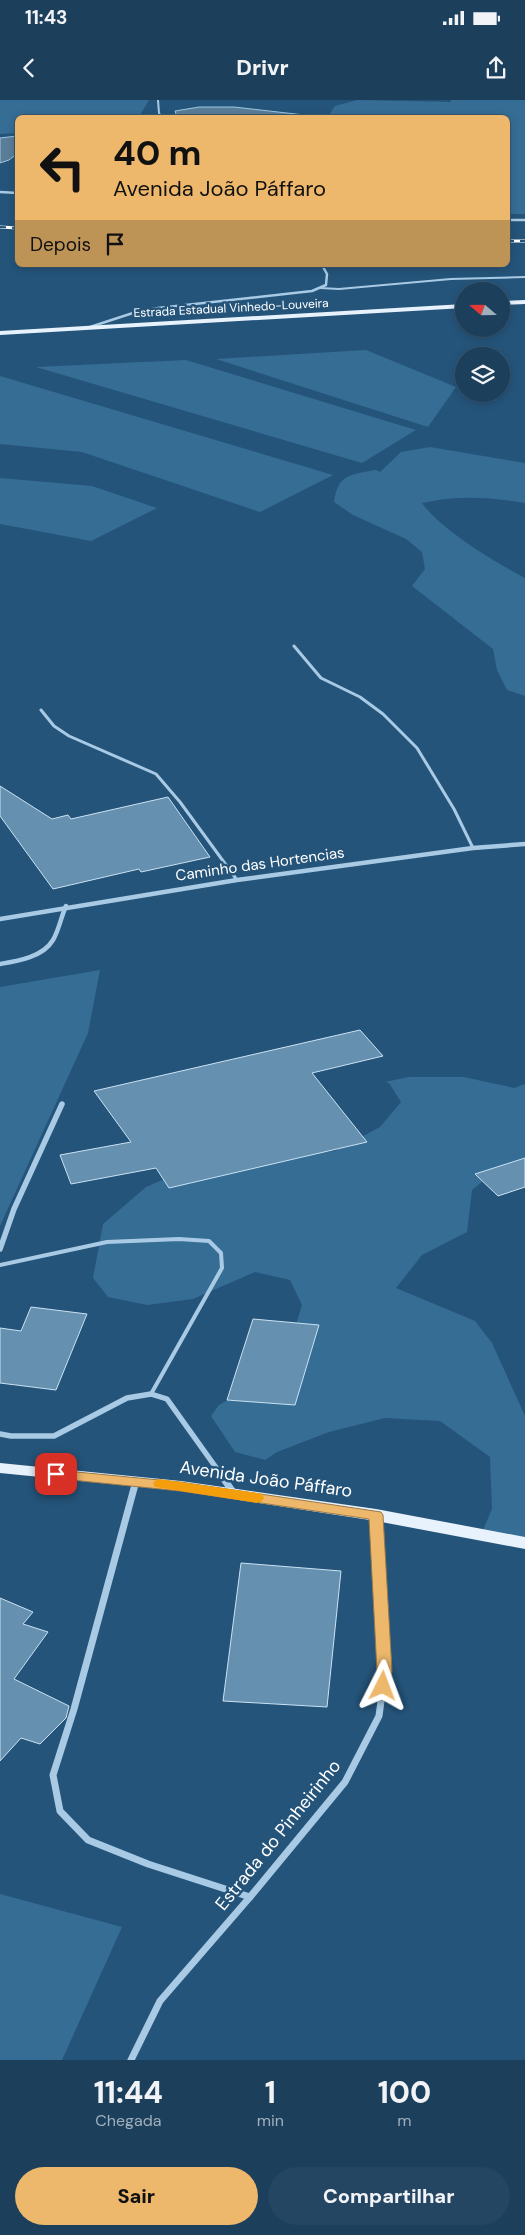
<!DOCTYPE html>
<html lang="pt">
<head>
<meta charset="utf-8">
<style>
	:root { --surface:#1c3f5c; --page:#254662; --text:#f1f3f6; --muted:#a0afbb; --line:#3a5872; --accent:#edb86c }
	body { margin:0; font-family:"DM Sans",sans-serif; background:var(--page); color:var(--text); height:100vh; display:flex; flex-direction:column; font-size:19px; white-space:nowrap }
	* { box-sizing:border-box; margin:0 }
	p { font-size:16px; color:var(--muted) }
	.icon { flex:none; width:28px; height:28px; fill:none; stroke:currentColor; stroke-width:2; stroke-linecap:round; stroke-linejoin:round }
	.map { position:relative; height:1960px; overflow:hidden }
	.drawer { display:flex; flex-direction:column; background:var(--surface); flex:1 }
	.drawer>* { flex:none }
	.guide { position:absolute; left:15px; top:15px; width:495px; height:152px; border-radius:8px; box-shadow:0 2px 8px #0003,0 0 0 1px var(--line); background:#edb86c; color:#111; overflow:hidden }
	.needle { width:32px; rotate:290deg }
	.fabs { position:absolute; left:455px; top:182px; display:grid; gap:10px }
	.fabs a { display:grid; place-items:center; width:55px; height:55px; border-radius:50%; background:var(--surface); box-shadow:0 2px 8px #0003,0 0 0 1px var(--line); font-size:25px }
	.pin { position:absolute; display:grid; place-items:center; width:42px; height:42px; color:#fff; margin:-21px; border-radius:10px; box-shadow:0 2px 8px #0006 }
	.me { position:absolute; width:55px; margin:-28px; rotate:3deg; stroke-linejoin:round; filter:drop-shadow(0 0 4px #0008) }
	.turn { display:flex; align-items:center; gap:18px; height:105px; padding:0 15px; font-size:22px }
	.turn .icon { width:65px; height:65px; stroke-width:2.5 }
	.turn b { display:block; font-size:35px; line-height:42px }
	.then { display:flex; align-items:center; height:48px; padding:0 15px; background:#0003; gap:10px; font-size:19px }
	.eta { display:flex; justify-content:space-evenly; align-items:center; height:85px; text-align:center }
	.eta b { font-size:30px; font-weight:800; line-height:35px }
	.cta { display:flex; gap:10px; margin-top:auto; padding:10px 15px }
	.cta a { flex:1; height:58px; border-radius:30px; background:var(--accent); color:#111; font-size:20px; font-weight:800; line-height:58px; text-align:center }
	.cta a+a { background:var(--page); color:var(--text) }
	.status { display:flex; justify-content:space-between; align-items:center; height:35px; padding:0 25px; background:var(--surface); direction:ltr }
	.status svg { height:14px; fill:currentColor }
	header { display:flex; justify-content:space-between; align-items:center; height:65px; padding:0 15px; background:var(--surface); font-size:22px; font-weight:800 }
	.map>svg:first-child { display:block }
	.green { fill:#366d95 }
	.water { fill:#5a7d98; stroke:#9cc7e4 }
	.building { fill:#6590af; stroke:#cae2f3 }
	.lines { fill:none; stroke-linecap:round; stroke-linejoin:round }
	.service-far2 { stroke:#a8cae4; stroke-width:2 }
	.service-far1 { stroke:#a8cae4; stroke-width:3 }
	.service { stroke:#a8cae4; stroke-width:4 }
	.minor-far3 { stroke:#a8cae4; stroke-width:2.5 }
	.minor-far2 { stroke:#a8cae4; stroke-width:4.5 }
	.minor-far1 { stroke:#a8cae4; stroke-width:5.5 }
	.minor { stroke:#a8cae4; stroke-width:7 }
	.primary { fill:#e7f2fc; fill-rule:evenodd }
	.rail-casing { stroke:#fff; stroke-width:3 }
	.rail { stroke:#25547a; stroke-width:2; stroke-dasharray:6; stroke-linecap:butt }
	.route { fill:#edb86c; stroke:#9a7846 }
	.slow { fill:#f59e0b }
	.labels { text-anchor:middle; stroke-width:5; stroke-linejoin:round; paint-order:stroke }
	.far-street-label { font-size:12px; fill:#fff; stroke:#25547a }
	.street-label { font-size:15px; fill:#fff; stroke:#25547a }
	.near-street-label { font-size:18px; fill:#fff; stroke:#25547a }
</style>
</head>
<body>
<div class="status"><b>11:43</b><svg viewBox="0 0 49 12"><path d="M0 12V9h3v3zM5 12V6h3v6zM10 12V3h3v9zM15 12V0h3v12zM26 1h20v11H26zM47 4h2v5h-2z"/></svg></div>
<header><svg class="icon" aria-label="back" viewBox="0 0 24 24"><path d="M15 5l-7 7 7 7"/></svg>Drivr<svg class="icon" aria-label="share" viewBox="0 0 24 24"><path d="M12 15V3M7 8l5-5 5 5M5 13v7h14v-7"/></svg></header>
<div class="map">
<svg width="525" height="1960" viewBox="0 0 525 1960">
	<rect width="100%" height="100%" fill="#25547a"/>
	<g class="green">
		<path d="M0 0H149L139 17 18 18 17 33 0 34Z"/>
		<path d="M357 0 451 2V0H525V114H508V18L328 17 335 6Z"/>
		<path d="M366 250 456 287 428 327 216 259Z"/>
		<path d="M186 260 416 330 362 363 36 267Z"/>
		<path d="M0 276 333 375 260 412 82 352 0 344Z"/>
		<path d="M430 347 525 363V403C490 397 456 395 422 403 440 429 496 463 525 478V596L507 590 497 570 493 549 412 486 425 469 422 452 406 439 353 415 334 402C338 373 351 375 376 370L380 372 401 352Z"/>
		<path d="M0 378 92 386 157 408 91 441 0 424Z"/>
		<path d="M100 870 88 933 0 1126V887Z"/>
		<path d="M409 977H464L514 988 525 984V1066L497 1070 472 1090 467 1132 422 1155 396 1188 475 1221 492 1243 525 1316V1443L480 1437 492 1409 490 1357 440 1321 385 1318 329 1332 277 1352 265 1360 235 1352 211 1316 219 1305 262 1280 290 1244 302 1205 290 1180 255 1172 193 1199 147 1205 108 1197 93 1178 103 1124 146 1087 181 1072 241 1058 335 1051 380 1027 401 1002 389 983 385 982Z"/>
		<path d="M0 1794 122 1827 62 1960H0Z"/>
	</g>
	<g class="water">
		<path d="M199 7H234L322 17H177L175 11Z"/>
		<path d="M17 36V54L9 60 0 63V38Z"/>
	</g>
	<g class="building">
		<path d="M0 686 52 719 68 715 71 719 168 697 210 757 141 772 139 769 53 789 0 716Z"/>
		<path d="M360 930 383 956 312 973 367 1042 169 1088 156 1068 71 1084 60 1055 131 1042 94 991Z"/>
		<path d="M525 1058V1087L498 1096 475 1074Z"/>
		<path d="M31 1207 87 1214 56 1290 0 1283V1228L21 1231Z"/>
		<path d="M253 1219 319 1225 295 1305 227 1300Z"/>
		<path d="M241 1463 341 1471 327 1607 223 1601Z"/>
		<path d="M0 1498 33 1512 23 1524 48 1532 14 1579 69 1606 66 1618 40 1644 21 1638 0 1661Z"/>
	</g>
	<g class="lines">
		<g class="service-far2">
			<path d="M158 0 159 13 162 18"/>
			<path d="M320 188 339 189 451 179 525 177"/>
		</g>
		<g class="service-far1">
			<path d="M294 546 321 578 360 597 383 614 417 648 454 709 473 748"/>
			<path d="M41 610 54 626 69 636 156 674 180 702 237 780"/>
		</g>
		<path class="service" d="M0 1165 107 1142 179 1139 209 1141 221 1153 222 1168 151 1294"/>
		<g class="minor-far3">
			<path d="M0 92 18 93"/>
			<path d="M508 120H525"/>
			<path d="M90 227 136 212 158 208 312 191 326 185 327 174 322 165"/>
		</g>
		<g class="minor-far2">
			<path d="M0 819 237 780 473 748 525 744"/>
			<path d="M0 864C18 861 43 857 53 840 59 830 61 817 66 806"/>
		</g>
		<g class="minor-far1">
			<path d="M0 1149 14 1109 62 1004"/>
			<path d="M0 1334 11 1336H54L127 1298 151 1294 167 1299 222 1376"/>
		</g>
		<g class="minor">
			<path d="M221 1375 233 1392"/>
			<path d="M136 1381 74 1609 53 1675 60 1711 88 1740 148 1764 250 1797"/>
			<path d="M131 1960 160 1901 250 1797 345 1682 379 1616 385 1571 376 1416"/>
		</g>
		<g class="primary">
			<path d="M525 200V204L501 205V201Z"/>
			<path d="M464 204V208L0 235V231Z"/>
			<path d="M0 1363 181 1381 376 1409 525 1437V1449L376 1421 181 1391 0 1373Z"/>
		</g>
		<defs>
			<g id="rail">
				<path d="M0 127 18 128"/>
				<path d="M508 141H525"/>
			</g>
		</defs>
		<use href="#rail" class="rail-casing"/>
		<use href="#rail" class="rail"/>
	</g>
	<path class="route" d="M56 1370 180 1382 381 1412 383 1415 392 1571 388 1590 383 1592 378 1590 375 1586 377 1571 369 1419 180 1391 52 1378 50 1374 52 1371Z"/>
	<path class="slow" d="M159 1379 257 1393 262 1394 264 1398 262 1401 257 1403 155 1387 153 1384 155 1381Z"/>
	<g class="labels">
		<g class="far-street-label">
			<text transform="translate(231 208) rotate(-3)" y="4">Estrada Estadual Vinhedo-Louveira</text>
		</g>
		<g class="street-label">
			<text transform="translate(260 764) rotate(-8)" y="5">Caminho das Hortencias</text>
		</g>
		<g class="near-street-label">
			<text transform="translate(266 1379) rotate(8)" y="6">Avenida João Páffaro</text>
			<text transform="translate(278 1735) rotate(-51)" y="6">Estrada do Pinheirinho</text>
		</g>
	</g>
</svg>
<div class="fabs">
<a><svg class="needle" viewBox="-14 -14 28 28"><path d="M0-13l5 13h-10z" fill="#e53935"/><path d="M0 13l5-13h-10z" fill="#a0afbb"/></svg></a>
<a><svg class="icon" aria-label="layers" viewBox="0 0 24 24"><path d="M12 4l9 5-9 5-9-5zM3 14l9 5 9-5"/></svg></a>
</div>
<div class="pin" style="left:56px;top:1374px;background:#d93025"><svg class="icon" aria-label="arrive" viewBox="0 0 24 24"><path d="M6 21V4h12l-3 4 3 4H6"/></svg></div>
<svg class="me" style="left:383px;top:1586px" viewBox="-20 -20 40 40"><path d="M0-17L14 15 0 8-14 15z" fill="#edb86c" stroke="#fff" stroke-width="4"/></svg>
<div class="guide">
<div class="turn"><svg class="icon" aria-label="left" viewBox="0 0 24 24"><path d="M17 20v-9H6M10 6l-5 5 5 5"/></svg><div><b>40 m</b>Avenida João Páffaro</div></div>
<div class="then">Depois<svg class="icon" aria-label="arrive" viewBox="0 0 24 24"><path d="M6 21V4h12l-3 4 3 4H6"/></svg></div>
</div>
</div>
<section class="drawer">
<div class="eta">
<div><b>11:44</b><p>Chegada</p></div>
<div><b>1</b><p>min</p></div>
<div><b>100</b><p>m</p></div>
</div>
<div class="cta"><a>Sair</a><a>Compartilhar</a></div>
</section>
</body>
</html>
